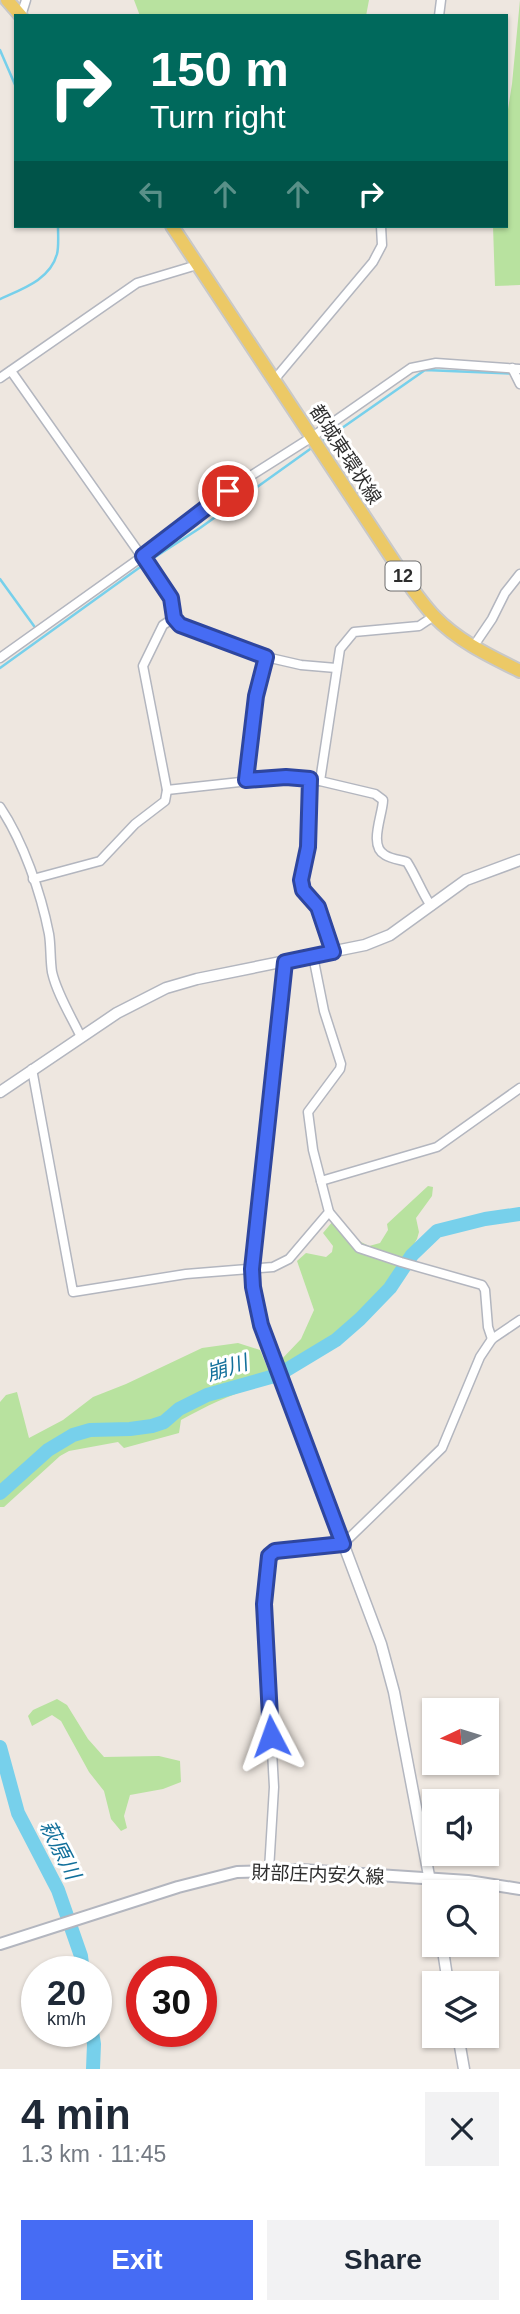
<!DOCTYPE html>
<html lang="en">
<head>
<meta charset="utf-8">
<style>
	:root { --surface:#fff; --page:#f2f2f3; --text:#1f2937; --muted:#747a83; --accent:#466cf4 }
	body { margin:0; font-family:Arial,"Noto Sans JP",sans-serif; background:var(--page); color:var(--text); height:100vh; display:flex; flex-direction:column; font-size:26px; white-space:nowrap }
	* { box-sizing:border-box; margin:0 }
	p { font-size:23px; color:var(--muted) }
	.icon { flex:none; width:38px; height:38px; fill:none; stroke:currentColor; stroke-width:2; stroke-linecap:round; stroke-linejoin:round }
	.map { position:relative; height:2069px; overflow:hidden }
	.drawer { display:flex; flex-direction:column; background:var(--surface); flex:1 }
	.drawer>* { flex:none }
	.guide { position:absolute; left:14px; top:14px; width:494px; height:214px; border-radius:0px; box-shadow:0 2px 5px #0004; background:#00695c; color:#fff; overflow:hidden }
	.needle { width:46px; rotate:266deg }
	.controls { position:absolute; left:422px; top:1698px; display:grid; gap:14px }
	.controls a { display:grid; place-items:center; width:77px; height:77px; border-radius:0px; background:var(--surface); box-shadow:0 2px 5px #0004; font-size:35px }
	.speed { position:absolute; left:21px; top:1956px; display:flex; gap:14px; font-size:35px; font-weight:700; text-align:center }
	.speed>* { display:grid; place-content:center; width:91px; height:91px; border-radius:50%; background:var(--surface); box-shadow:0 2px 5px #0004; line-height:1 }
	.speed small { font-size:18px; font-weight:400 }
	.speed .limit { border:10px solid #d22; background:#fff; color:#111 }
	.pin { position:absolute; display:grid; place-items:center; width:60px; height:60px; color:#fff; margin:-30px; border:4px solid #fff; border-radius:50%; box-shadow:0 2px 7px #0007 }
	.me { position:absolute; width:77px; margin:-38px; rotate:356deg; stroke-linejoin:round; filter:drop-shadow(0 0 5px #0008) }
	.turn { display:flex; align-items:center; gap:24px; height:147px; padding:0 21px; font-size:32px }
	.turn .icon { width:91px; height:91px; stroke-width:2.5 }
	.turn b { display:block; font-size:49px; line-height:60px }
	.lanes { display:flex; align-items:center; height:66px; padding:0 21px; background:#0003; justify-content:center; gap:35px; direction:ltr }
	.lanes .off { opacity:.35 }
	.round { display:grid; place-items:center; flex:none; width:74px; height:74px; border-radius:0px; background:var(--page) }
	.headline { display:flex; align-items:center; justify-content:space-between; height:119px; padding:0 21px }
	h1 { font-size:42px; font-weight:700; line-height:52px }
	.button { display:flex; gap:14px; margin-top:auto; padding:14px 21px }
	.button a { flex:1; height:80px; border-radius:0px; background:var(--accent); color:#fff; font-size:28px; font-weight:700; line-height:80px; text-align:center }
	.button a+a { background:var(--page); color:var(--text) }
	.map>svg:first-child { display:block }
	.green { fill:#b8e29f }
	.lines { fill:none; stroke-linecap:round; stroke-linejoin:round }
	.stream { stroke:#77d0eb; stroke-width:2.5 }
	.river { stroke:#77d0eb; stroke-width:14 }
	.minor-casing { stroke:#b3b6bf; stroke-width:11 }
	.tertiary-casing { stroke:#b3b6bf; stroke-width:13 }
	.secondary-casing { stroke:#b3b6bf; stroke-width:14 }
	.primary-casing { stroke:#c8c8c8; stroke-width:16 }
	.minor { stroke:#fff; stroke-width:8 }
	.tertiary { stroke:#fff; stroke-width:10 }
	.secondary { stroke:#fff; stroke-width:10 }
	.primary { stroke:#ecc966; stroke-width:12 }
	.route-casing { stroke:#2e469f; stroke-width:18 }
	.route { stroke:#466cf4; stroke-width:12 }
	.labels { text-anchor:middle; stroke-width:6; stroke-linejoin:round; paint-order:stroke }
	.shield { fill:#fff; stroke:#6c6c6c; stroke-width:2 }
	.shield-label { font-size:18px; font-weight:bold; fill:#2d2d2d }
	.street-label { font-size:19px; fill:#2d2d2d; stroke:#fff }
	.water-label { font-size:21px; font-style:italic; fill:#12709b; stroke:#fff }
</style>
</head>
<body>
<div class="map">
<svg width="520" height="2069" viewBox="0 0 520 2069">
	<rect width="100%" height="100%" fill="#eee7e0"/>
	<g class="green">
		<path d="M134 0H369L366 16H140Z"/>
		<path d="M520 0V285L495 286 493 226H506V122L512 84Z"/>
		<path d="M428 1186 433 1187 432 1196 416 1218 419 1232 417 1239C407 1255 398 1275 385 1290 357 1322 322 1353 285 1375L280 1361 301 1339 314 1310 297 1261 306 1253 326 1257 332 1252 333 1246 323 1233 333 1221 353 1238 369 1246 380 1243 388 1230 387 1224Z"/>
		<path d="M238 1343 260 1350 273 1381C240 1391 211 1403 181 1420L179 1433 124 1448 118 1442 69 1451 60 1456 4 1507H0V1402L6 1395 17 1392 29 1438 63 1420 93 1397 126 1384 202 1348Z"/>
		<path d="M57 1699 67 1705 88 1739 104 1757 159 1756 180 1761 181 1782 163 1789 130 1795 124 1816 127 1828 121 1831 111 1819 104 1791 89 1772 61 1721 52 1715 32 1726 28 1716 33 1710Z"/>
	</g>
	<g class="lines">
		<g class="stream">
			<path d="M0 50 16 87"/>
			<path d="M0 299C22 289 50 280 57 254 59 246 58 235 58 226"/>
			<path d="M322 442 425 370 520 374"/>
			<path d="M149 561 200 528 313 447"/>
			<path d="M0 579 34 626"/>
			<path d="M0 668 143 565"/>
		</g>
		<g class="river">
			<path d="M0 1493 48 1450 73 1435 90 1430 130 1429 152 1426 164 1422 179 1409 207 1395 278 1375 336 1340 360 1319 390 1288 412 1255 437 1231 485 1219 520 1214"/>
			<path d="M0 1747 18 1813 58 1890 81 1956 83 1972"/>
			<path d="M92 2032 94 2044 93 2069"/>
		</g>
		<defs>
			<g id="minor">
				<path d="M21 16 26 0"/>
				<path d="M439 16 441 0"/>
				<path d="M512 368 520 384"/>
				<path d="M11 371 171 598 174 618 180 625 266 657 301 665 336 668"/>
				<path d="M0 378 137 283 197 265"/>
				<path d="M274 380 373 262 382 245 381 226"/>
				<path d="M473 647 492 619 505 593 520 574"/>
				<path d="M0 658 143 556 227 491 312 437 411 368 436 363 520 369"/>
				<path d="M310 779 308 847 301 880 303 890 318 907 333 952"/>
				<path d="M246 780 256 696 266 657"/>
				<path d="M320 781 340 649 354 632 419 626 434 616"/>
				<path d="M167 790 286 777 320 781 375 794 383 800C383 814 368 846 385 855 391 859 401 860 407 862 417 878 421 891 431 906"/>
				<path d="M0 807C23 841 41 893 49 934 51 946 50 959 52 972 57 994 71 1016 81 1037"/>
				<path d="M33 879 100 861 135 824 165 801 167 790 143 666 163 625 174 618"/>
				<path d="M32 1069 73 1292 186 1274 273 1267 289 1259 329 1212 313 1150 308 1112 340 1069 341 1064 324 1011 313 956"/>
				<path d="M321 1181 437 1147 520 1088"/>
				<path d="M329 1212 359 1248 401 1262 482 1285 485 1290 488 1327 492 1339"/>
				<path d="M269 1870 274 1787 264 1604 269 1556 275 1551 343 1544 442 1448 480 1357 492 1339 520 1320"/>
			</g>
			<g id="tertiary">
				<path d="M285 962 254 1240C252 1270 254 1296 261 1325L381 1644 394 1692 434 1902"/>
				<path d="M0 1092 117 1013 166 988 197 979 365 945 390 935 466 880 520 860"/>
				<path d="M442 1944 448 1983"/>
				<path d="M458 2035 464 2069"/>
			</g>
			<path id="secondary" d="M0 1944 178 1887 237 1872 302 1870 468 1881 520 1889"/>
			<g id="primary">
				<path d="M7 0 21 16"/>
				<path d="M172 226 413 590C420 599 427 609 435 617 458 641 490 656 520 671"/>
			</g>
		</defs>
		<use href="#minor" class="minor-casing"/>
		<use href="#tertiary" class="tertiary-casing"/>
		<use href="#secondary" class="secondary-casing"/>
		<use href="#primary" class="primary-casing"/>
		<use href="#minor" class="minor"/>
		<use href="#tertiary" class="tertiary"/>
		<use href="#secondary" class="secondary"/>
		<use href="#primary" class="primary"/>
	</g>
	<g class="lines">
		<defs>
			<path id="route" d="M228 491 143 556 171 598 174 618 180 625 266 657 256 696 246 780 286 777 310 779 308 847 301 880 303 890 318 907 333 952 285 962 252 1269 253 1287 261 1325 343 1544 275 1551 269 1556 264 1604 271 1736"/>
		</defs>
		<use href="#route" class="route-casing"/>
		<use href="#route" class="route"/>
	</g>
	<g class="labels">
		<rect class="shield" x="385.5" y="561.5" width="35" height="29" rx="5"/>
		<g class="shield-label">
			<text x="403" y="582">12</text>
		</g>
		<g class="street-label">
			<text transform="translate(346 454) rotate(57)" y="7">都城東環状線</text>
			<text transform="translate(318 1874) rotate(2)" y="7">財部庄内安久線</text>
		</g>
		<g class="water-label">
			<text transform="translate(227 1368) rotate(-17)" y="7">崩川</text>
			<text transform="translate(60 1850) rotate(63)" y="7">萩原川</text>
		</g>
	</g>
</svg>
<div class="controls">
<a><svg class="needle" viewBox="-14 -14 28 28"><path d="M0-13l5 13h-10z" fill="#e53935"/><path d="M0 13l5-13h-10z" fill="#747a83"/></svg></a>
<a><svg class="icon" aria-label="sound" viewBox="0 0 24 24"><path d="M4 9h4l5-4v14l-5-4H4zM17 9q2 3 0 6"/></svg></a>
<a><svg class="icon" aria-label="search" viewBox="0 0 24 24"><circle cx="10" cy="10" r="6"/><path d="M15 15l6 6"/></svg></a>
<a><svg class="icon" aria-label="layers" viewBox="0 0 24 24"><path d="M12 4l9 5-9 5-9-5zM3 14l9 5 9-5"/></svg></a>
</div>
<div class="speed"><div>20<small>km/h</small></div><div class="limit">30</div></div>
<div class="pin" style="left:228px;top:491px;background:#d93025"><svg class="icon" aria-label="arrive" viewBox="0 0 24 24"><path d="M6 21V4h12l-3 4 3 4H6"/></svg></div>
<svg class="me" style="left:271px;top:1736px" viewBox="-20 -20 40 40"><path d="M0-17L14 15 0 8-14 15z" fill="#466cf4" stroke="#fff" stroke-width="4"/></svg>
<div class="guide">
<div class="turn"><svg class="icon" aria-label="right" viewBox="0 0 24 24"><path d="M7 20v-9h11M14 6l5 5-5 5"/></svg><div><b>150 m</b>Turn right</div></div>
<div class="lanes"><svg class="icon off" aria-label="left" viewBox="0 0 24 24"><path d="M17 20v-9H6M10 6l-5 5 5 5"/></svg><svg class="icon off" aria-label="ahead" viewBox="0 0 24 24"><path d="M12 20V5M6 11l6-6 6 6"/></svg><svg class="icon off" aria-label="ahead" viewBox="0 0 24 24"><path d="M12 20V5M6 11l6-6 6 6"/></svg><svg class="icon" aria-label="right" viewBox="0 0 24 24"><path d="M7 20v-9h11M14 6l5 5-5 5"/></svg></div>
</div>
</div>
<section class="drawer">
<div class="headline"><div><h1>4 min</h1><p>1.3 km · 11:45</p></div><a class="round"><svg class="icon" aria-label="close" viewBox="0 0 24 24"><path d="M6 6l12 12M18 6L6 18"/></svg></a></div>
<div class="button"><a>Exit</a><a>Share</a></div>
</section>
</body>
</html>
